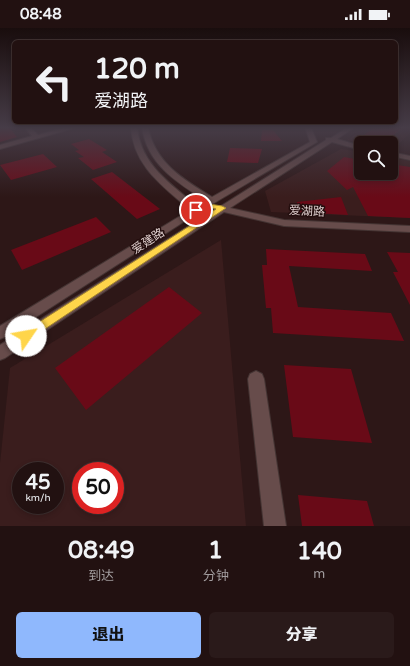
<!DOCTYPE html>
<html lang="zh">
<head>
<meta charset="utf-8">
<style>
	:root { --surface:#211; --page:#2a1a1a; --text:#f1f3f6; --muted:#a29d9f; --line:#3f3131; --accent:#8fb8fd }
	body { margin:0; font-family:"Varela Round","Noto Sans SC",sans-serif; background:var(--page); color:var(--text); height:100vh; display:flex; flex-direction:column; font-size:15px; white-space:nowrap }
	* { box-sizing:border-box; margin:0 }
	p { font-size:13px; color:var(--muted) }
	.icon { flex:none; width:22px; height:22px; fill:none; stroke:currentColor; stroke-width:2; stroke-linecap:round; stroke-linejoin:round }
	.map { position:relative; height:498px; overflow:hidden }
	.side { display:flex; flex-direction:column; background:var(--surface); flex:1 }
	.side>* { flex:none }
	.guide { position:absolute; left:12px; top:12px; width:386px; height:84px; border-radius:6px; box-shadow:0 2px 6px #0003,0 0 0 1px var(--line); background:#211; color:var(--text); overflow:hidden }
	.tools { position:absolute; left:354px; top:108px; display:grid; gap:8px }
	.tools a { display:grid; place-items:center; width:44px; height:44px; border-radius:6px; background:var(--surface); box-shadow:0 2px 6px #0003,0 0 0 1px var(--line); font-size:20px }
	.speed { position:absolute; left:12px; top:434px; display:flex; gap:8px; font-size:20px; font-weight:700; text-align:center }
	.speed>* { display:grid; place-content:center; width:52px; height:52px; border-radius:50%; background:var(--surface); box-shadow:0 2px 6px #0003,0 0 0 1px var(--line); line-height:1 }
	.speed small { font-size:10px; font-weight:400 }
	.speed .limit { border:6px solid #d22; background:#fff; color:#111 }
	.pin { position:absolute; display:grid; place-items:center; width:34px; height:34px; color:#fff; margin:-17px; border:2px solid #fff; border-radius:50%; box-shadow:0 1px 4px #0007 }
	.me { position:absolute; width:44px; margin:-22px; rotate:57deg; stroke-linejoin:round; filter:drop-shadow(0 0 3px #0008) }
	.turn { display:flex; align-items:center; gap:14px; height:84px; padding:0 16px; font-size:18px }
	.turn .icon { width:52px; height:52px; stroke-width:2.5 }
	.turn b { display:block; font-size:28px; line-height:34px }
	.eta { display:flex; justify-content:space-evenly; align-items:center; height:68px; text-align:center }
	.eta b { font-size:24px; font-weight:800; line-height:28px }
	.button { display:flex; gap:8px; margin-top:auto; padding:8px 16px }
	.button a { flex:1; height:46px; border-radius:6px; background:var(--accent); color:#111; font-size:16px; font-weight:800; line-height:46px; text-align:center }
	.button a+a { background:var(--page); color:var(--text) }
	.status { display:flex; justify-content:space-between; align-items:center; height:28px; padding:0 20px; background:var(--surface); direction:ltr }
	.status svg { height:11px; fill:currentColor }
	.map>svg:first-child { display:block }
	.built { fill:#3a1d1d; fill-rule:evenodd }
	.building { fill:#690a17 }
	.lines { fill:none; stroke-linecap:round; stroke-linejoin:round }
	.street-casing { stroke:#443433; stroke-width:2 }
	.secondary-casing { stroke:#443433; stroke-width:2 }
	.street { fill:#674c4b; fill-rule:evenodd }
	.secondary { fill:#674c4b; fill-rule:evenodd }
	.route { fill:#ffd54a; stroke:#a68a30 }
	.labels { text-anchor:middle; stroke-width:3; stroke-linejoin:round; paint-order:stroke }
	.street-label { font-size:12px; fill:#dececd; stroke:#230e0e }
</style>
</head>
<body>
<div class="status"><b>08:48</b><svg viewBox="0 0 49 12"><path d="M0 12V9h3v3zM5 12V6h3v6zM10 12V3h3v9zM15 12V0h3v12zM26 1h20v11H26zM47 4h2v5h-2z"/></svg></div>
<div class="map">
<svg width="410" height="498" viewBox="0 0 410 498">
	<rect width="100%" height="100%" fill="#2d1717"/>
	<g class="built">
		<path d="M365 99H410V105L391 123V115L361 116 347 112Z"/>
		<path d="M341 121 361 124V145H391V129L410 133V190L271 184 265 163Z"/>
		<path d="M221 212 246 498H0V435L10 340ZM21 443H55V477H21ZM81 443H115V477H81Z"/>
	</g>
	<g class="building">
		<path d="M0 99H9L17 109 0 114Z"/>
		<path d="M375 99H403L384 115 360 110Z"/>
		<path d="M262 102H273L282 113H261Z"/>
		<path d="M89 111 107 122 102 124 117 134 93 142 78 130 84 129 75 123 79 122 71 116Z"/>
		<path d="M230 120 262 121 258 135 227 134Z"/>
		<path d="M43 126 57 139 11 152 0 137Z"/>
		<path d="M344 129 361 132V145H391V136L410 139V190L368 188 353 159 347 162 327 143Z"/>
		<path d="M112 144 160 181 137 191 91 151Z"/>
		<path d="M341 169 348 187 296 184 297 174Z"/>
		<path d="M96 189 111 204 22 242 11 222Z"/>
		<path d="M266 221 365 226 372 243 289 238 298 279 391 285 404 313 273 305 271 280H266L262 237H267Z"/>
		<path d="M387 224 410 225V277L393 244H398Z"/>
		<path d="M169 259 202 285 86 382 55 340Z"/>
		<path d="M284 337 351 341 372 415 293 409Z"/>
		<path d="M298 467 367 473 374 498H302Z"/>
	</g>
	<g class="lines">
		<defs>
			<path id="street" d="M256 343 262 346 264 351 286 498H264L248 351 250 346Z"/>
			<g id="secondary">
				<path d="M24 99H30L38 107 67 99H78L0 121V117L32 108Z"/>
				<path d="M131 99H137C141 137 170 155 197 178L206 173C176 154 147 136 142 99H148C155 135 183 151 212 169L310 114 305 99H311L317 114 199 184 5 309 0 311V298L190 182C163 158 133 138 131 99Z"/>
				<path d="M348 99H355L337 111 361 118V122L332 114 230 180 284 192 410 198V204L284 198 224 184 5 330 0 332V317L214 182 213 180 215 178H221L326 112V110H331Z"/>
				<path d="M391 124 410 128V132L391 128Z"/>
			</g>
		</defs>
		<use href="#street" class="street-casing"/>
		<use href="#secondary" class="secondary-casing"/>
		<use href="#street" class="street"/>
		<use href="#secondary" class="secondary"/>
	</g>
	<linearGradient id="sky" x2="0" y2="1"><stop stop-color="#190d0d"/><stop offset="0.59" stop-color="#463c47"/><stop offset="1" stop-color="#463c47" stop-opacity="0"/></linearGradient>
	<rect width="410" height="169" fill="url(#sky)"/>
	<path class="route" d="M203 175 222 178 226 180 30 311 26 313 22 311 21 308 22 305 216 181 206 179 199 183H194V180Z"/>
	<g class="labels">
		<g class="street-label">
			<text transform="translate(307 183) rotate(3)" y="4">爱湖路</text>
			<text transform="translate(148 213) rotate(-33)" y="4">爱建路</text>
		</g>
	</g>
</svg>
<div class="tools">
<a><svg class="icon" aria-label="search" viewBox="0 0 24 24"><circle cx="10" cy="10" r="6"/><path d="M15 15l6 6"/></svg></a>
</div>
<div class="speed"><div>45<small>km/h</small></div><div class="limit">50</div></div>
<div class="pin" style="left:196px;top:182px;background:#d93025"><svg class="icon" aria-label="arrive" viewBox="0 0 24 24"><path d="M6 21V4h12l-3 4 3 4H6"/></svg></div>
<svg class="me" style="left:26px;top:308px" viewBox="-20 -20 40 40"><circle r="19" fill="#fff"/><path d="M0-13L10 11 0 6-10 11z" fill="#ffd54a"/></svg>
<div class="guide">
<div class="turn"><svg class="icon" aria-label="left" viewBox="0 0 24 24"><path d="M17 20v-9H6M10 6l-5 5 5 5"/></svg><div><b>120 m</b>爱湖路</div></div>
</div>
</div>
<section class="side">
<div class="eta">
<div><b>08:49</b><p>到达</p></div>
<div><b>1</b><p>分钟</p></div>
<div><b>140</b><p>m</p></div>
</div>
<div class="button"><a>退出</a><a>分享</a></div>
</section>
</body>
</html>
